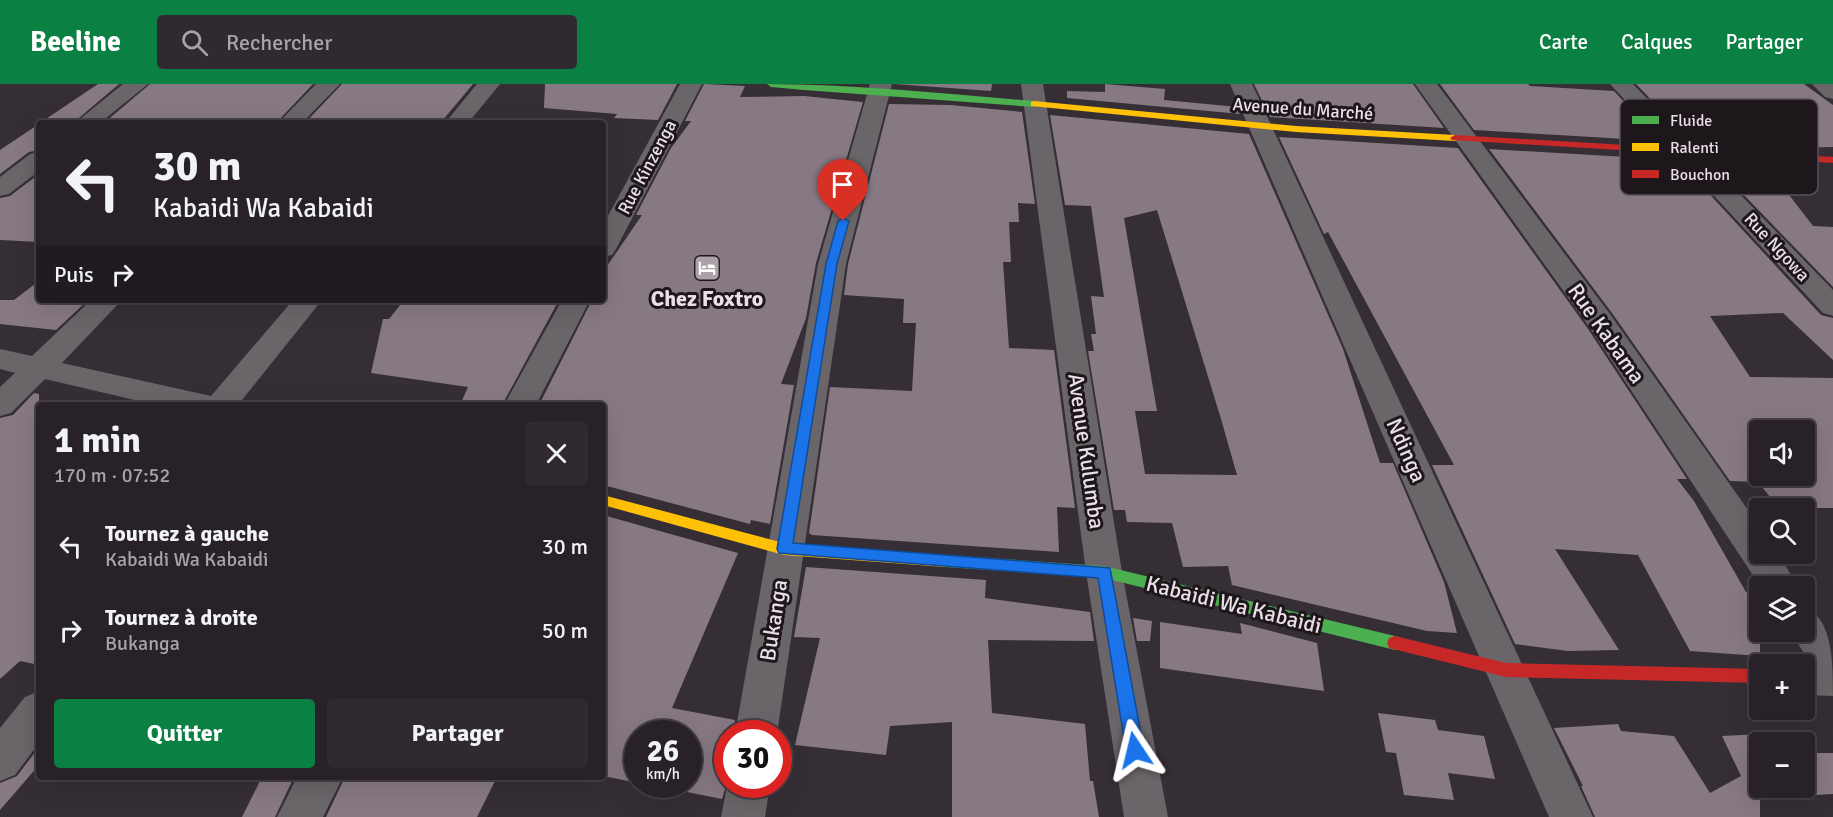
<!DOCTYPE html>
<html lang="fr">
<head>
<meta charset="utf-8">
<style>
	:root { --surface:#282228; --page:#302a30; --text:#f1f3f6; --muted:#a5a4a8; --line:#443f45; --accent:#0b8043 }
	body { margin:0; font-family:Signika,sans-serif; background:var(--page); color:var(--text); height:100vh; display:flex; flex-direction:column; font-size:22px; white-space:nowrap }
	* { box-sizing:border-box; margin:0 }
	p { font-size:20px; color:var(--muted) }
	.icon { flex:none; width:33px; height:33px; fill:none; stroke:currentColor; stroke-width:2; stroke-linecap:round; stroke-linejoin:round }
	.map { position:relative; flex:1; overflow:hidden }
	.sheet { position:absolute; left:36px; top:318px; width:570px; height:378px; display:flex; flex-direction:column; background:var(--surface); border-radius:6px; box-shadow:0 6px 24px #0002,0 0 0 2px var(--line) }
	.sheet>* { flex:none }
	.top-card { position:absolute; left:36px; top:36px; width:570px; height:183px; border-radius:6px; box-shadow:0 6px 24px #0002,0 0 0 2px var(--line); background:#282228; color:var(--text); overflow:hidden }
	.buttons { position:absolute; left:1749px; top:336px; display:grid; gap:12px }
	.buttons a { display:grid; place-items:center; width:66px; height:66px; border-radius:6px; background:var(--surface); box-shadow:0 6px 24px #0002,0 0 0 2px var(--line); font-size:30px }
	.speed { position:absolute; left:624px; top:636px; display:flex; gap:12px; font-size:30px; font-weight:700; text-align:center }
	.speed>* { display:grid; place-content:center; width:78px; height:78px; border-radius:50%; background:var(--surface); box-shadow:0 6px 24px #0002,0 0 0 2px var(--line); line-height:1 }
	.speed small { font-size:15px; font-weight:400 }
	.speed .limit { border:9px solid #d22; background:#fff; color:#111 }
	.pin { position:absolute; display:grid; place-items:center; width:51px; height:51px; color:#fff; margin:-62px -26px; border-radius:50% 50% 50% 0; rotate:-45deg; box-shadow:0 0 6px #0007 }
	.pin .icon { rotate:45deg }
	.me { position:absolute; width:66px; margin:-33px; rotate:350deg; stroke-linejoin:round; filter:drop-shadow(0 0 4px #0008) }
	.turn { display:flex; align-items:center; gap:21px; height:126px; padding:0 18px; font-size:27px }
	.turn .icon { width:78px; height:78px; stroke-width:2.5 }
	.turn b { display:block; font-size:42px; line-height:51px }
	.then { display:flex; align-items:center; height:57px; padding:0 18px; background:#0003; gap:12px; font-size:22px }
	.round { display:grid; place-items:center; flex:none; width:63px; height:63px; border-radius:6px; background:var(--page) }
	.summary { display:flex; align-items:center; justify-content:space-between; height:102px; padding:0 18px }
	h1 { font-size:36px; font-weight:800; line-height:45px }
	.button { display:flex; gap:12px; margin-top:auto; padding:12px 18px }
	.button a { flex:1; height:69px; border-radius:6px; background:var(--accent); color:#fff; font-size:24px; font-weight:800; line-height:69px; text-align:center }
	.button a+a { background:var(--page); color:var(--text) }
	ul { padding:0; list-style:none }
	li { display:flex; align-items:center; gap:18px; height:84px; padding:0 18px }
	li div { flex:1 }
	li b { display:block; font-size:22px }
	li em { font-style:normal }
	header { display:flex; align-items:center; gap:36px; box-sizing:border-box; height:84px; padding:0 30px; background:var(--accent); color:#fff }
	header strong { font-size:28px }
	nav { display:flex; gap:33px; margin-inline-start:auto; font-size:21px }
	.search { width:420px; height:54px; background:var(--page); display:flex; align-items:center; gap:15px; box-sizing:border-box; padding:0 21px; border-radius:6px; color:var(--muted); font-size:22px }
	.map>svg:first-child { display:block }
	.building { fill:#877984; fill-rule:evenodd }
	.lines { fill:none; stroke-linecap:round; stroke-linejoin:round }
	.street { fill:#6a6569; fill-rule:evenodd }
	.fast { fill:#4caf50; fill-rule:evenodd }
	.slow { fill:#ffc107; fill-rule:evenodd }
	.jam { fill:#c62828; fill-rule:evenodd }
	.route { fill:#1a73e8; stroke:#114b97; stroke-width:1.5 }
	.labels { text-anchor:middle; stroke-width:6; stroke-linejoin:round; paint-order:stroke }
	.far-street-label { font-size:18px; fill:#eadfe7; stroke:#1d161b }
	.poi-label { font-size:22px; font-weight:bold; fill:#eadfe7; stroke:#1d161b }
	.street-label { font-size:22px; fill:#eadfe7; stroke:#1d161b }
	.key { fill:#1d161b; stroke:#5a5258; stroke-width:1.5 }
	.key-label { font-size:16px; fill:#eadfe7 }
</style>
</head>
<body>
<header>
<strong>Beeline</strong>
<div class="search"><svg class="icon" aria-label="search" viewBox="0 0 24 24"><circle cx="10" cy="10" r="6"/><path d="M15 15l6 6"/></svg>Rechercher</div>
<nav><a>Carte</a><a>Calques</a><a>Partager</a></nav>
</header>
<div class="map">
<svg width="1833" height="733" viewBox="0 0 1833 733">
	<rect width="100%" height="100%" fill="#362e35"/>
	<g class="building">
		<path d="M98 0H119L73 39H40Z"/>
		<path d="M150 0H313L276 39H104Z"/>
		<path d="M342 0H473L442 37 379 34 374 39H305Z"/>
		<path d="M545 0H677L658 36 614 34 617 30 544 24Z"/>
		<path d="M704 0 745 2 740 13 804 12 863 18 816 179 806 234 781 300 794 301 770 440 751 436 750 440 603 401V321H539L592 216H603V188L642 131H636L671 64 691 37H685Z"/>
		<path d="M894 0H992L991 7Z"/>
		<path d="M1105 0 1165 5 1164 16 1238 23 1241 30 1067 14V7L1105 8Z"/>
		<path d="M1254 0H1413L1444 44 1270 33Z"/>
		<path d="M1440 0H1528L1530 2 1614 7 1660 57 1474 46Z"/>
		<path d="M1636 0H1804L1833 21V63L1788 64 1693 59Z"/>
		<path d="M889 20 950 21 1022 28 1035 120 1018 119 1019 138H1009L1011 178H1003L1009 264 1054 266 1075 424 1057 423 1059 468 812 451 809 449 830 303 912 307 916 239H903L904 215 844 211 848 180Z"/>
		<path d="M1050 31 1249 50 1343 265 1380 379H1393L1444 498 1457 549 1427 547 1232 501 1228 482 1183 483 1172 439 1127 438 1125 426H1114L1088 267H1094L1091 250H1096L1091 212 1104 213 1091 122 1065 121ZM1157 126 1221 335 1237 391 1145 390 1135 327H1157L1124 134Z"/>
		<path d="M39 40V66L29 68 0 90V66Z"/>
		<path d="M1279 53 1458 64 1588 245 1687 395H1677L1694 417 1746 508H1760V572L1690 567 1638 471 1555 465 1619 566 1568 567 1515 560 1432 381H1454L1328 148 1324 150Z"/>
		<path d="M1489 65 1678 76 1821 231 1833 234V276L1783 229 1710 232 1750 293 1833 294V424H1779L1758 398 1730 397 1612 229ZM1760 346H1804V392H1760Z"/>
		<path d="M1712 78 1766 81 1813 142 1833 143V203Z"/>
		<path d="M39 90V158L0 156V114L10 112Z"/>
		<path d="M39 197V216H88L56 246 0 240V216H14Z"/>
		<path d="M404 216H559L502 321H460L468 303 371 289 383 235H389Z"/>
		<path d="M34 309 39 310V581L20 577 0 595V334L13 331Z"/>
		<path d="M603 431 738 469 672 624 735 636 733 650H728V695L722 715 647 700H688V650H638V699L603 692Z"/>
		<path d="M806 483 986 496 985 514 1090 528 1094 557 988 556 992 629 1085 640 1090 697H1093L1099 733H952V638L890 642 886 671 795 661 820 554 794 553Z"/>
		<path d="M1133 534 1152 537 1150 557H1137Z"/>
		<path d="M1160 538 1242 550 1240 539 1317 559 1324 607 1160 584Z"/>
		<path d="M1378 629 1435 636 1438 646 1484 652 1495 695 1448 689 1454 716 1404 711 1396 669 1386 668Z"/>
		<path d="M1618 640 1621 647 1674 652 1710 709 1741 692 1722 652 1800 648 1815 669H1833V710L1760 714V733H1595L1581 702H1583L1554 644ZM1760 658H1804V704H1760Z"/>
		<path d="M39 663V681L0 726V699L17 692Z"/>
		<path d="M262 693H294L275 733H242Z"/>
		<path d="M345 693H497L477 733H326Z"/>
	</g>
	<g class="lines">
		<g class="street">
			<path d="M123 0H148L100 39H75Z"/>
			<path d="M316 0H340L302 39H278Z"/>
			<path d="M477 0H500L468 39H445Z"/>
			<path d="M680 0H702L616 165 612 171 603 173V141Z"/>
			<path d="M870 0H892L846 180 777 650H735L818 180Z"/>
			<path d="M1021 0H1043L1122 488 1168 733H1124L1086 488Z"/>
			<path d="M1230 0H1252L1593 733H1549Z"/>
			<path d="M1415 0H1437L1610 230 1760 443V470H1778L1798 502H1760L1590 244Z"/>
			<path d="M1610 0H1633L1833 206V232L1823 229Z"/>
			<path d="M1812 0H1833V15L1825 13Z"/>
			<path d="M39 68V87L9 110 0 112V93L30 70Z"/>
			<path d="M91 216H122L62 279 211 312 293 216H322L238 321H156L45 295 11 329 0 332V303L15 289 0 285V265L32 272Z"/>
			<path d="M562 216H590L536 321H504Z"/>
			<path d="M1804 522C1833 535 1833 578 1833 612L1804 611V580H1790L1808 575 1790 548H1804Z"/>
			<path d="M39 607V659L15 691 0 697V644L25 613Z"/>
			<path d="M297 693H343L323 733H277Z"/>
			<path d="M728 697V700H770L765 733H721Z"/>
		</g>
		<g class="fast">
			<path d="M767 0C855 0 945 10 1034 17L1039 20 1034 23 804 6 771 3Z"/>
			<path d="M945 471 1104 482 1395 552 1401 554 1403 559 1401 564 1395 566 1104 494 945 483 940 481 938 477 940 473Z"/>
		</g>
		<g class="slow">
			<path d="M1034 17 1296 42 1455 51 1460 54 1455 57 1296 48 1031 22V18Z"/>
			<path d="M603 411 784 459 945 471 950 473 952 477 950 481 945 483 784 471 603 421Z"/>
		</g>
		<g class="jam">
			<path d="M1455 51 1833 73V79L1452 56 1450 54Z"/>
			<path d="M1395 552 1506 579 1760 585V599L1506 593 1389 564 1387 559 1389 554Z"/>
		</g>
	</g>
	<path class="route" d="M843 134 849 137 837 180 793 459 1110 484 1144 666 1141 672 1135 674 1129 672 1126 666 1098 494 779 469 777 465 826 180 838 137Z"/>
	<defs>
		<symbol id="hotel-square" viewBox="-11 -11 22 22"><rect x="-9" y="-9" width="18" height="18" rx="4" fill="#aba1a9" stroke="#1d161b"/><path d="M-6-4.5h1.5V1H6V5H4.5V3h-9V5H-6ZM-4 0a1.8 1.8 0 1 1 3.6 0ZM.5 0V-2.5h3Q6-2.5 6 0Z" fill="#fff"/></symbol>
	</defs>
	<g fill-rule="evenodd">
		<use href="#hotel-square" x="692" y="169" width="30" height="30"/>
	</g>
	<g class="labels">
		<g class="far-street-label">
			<text transform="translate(1303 25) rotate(4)" y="6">Avenue du Marché</text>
			<text transform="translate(647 83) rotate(-62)" y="6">Rue Kinzenga</text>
			<text transform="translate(1777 163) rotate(47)" y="6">Rue Ngowa</text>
		</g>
		<g class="poi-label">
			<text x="707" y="222">Chez Foxtro</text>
		</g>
		<g class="street-label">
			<text transform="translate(1607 249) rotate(55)" y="8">Rue Kabama</text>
			<text transform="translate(1407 366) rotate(66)" y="8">Ndinga</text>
			<text transform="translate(1087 367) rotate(82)" y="8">Avenue Kulumba</text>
			<text transform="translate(1234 520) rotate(14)" y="8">Kabaidi Wa Kabaidi</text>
			<text transform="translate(773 536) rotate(-81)" y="8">Bukanga</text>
		</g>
	</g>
	<rect x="1620" y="15" width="198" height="96" rx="9" class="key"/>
	<rect x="1632" y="32" width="27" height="8" fill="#4caf50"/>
	<rect x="1632" y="59" width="27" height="8" fill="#ffc107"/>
	<rect x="1632" y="86" width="27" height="8" fill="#c62828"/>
	<g class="key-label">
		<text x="1670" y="42">Fluide</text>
		<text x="1670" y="69">Ralenti</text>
		<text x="1670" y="96">Bouchon</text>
	</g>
</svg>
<div class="buttons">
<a><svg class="icon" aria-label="sound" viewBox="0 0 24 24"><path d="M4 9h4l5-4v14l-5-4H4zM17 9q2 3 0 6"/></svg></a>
<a><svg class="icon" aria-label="search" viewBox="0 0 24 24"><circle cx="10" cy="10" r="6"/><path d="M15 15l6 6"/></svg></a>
<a><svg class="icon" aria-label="layers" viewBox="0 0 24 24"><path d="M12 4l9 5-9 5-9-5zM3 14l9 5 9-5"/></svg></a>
<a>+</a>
<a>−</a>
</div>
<div class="speed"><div>26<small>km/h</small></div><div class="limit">30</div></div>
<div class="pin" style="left:843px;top:137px;background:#d93025"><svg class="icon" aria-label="arrive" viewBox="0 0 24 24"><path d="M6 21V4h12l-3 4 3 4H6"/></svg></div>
<svg class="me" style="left:1135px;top:666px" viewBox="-20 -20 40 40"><path d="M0-17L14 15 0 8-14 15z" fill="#1a73e8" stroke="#fff" stroke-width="4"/></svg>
<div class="top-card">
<div class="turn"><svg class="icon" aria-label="left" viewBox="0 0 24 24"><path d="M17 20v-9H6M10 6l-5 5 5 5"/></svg><div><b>30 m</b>Kabaidi Wa Kabaidi</div></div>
<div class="then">Puis<svg class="icon" aria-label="right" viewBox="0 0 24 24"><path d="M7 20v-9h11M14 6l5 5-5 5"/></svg></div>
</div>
<section class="sheet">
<div class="summary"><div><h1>1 min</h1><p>170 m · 07:52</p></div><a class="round"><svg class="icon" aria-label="close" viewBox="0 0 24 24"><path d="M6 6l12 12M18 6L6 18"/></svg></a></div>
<ul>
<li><svg class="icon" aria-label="left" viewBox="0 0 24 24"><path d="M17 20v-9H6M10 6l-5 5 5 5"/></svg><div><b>Tournez à gauche</b><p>Kabaidi Wa Kabaidi</p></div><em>30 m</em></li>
<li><svg class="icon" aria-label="right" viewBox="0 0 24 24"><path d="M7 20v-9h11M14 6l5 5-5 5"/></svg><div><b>Tournez à droite</b><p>Bukanga</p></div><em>50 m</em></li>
</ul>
<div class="button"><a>Quitter</a><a>Partager</a></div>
</section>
</div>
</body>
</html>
